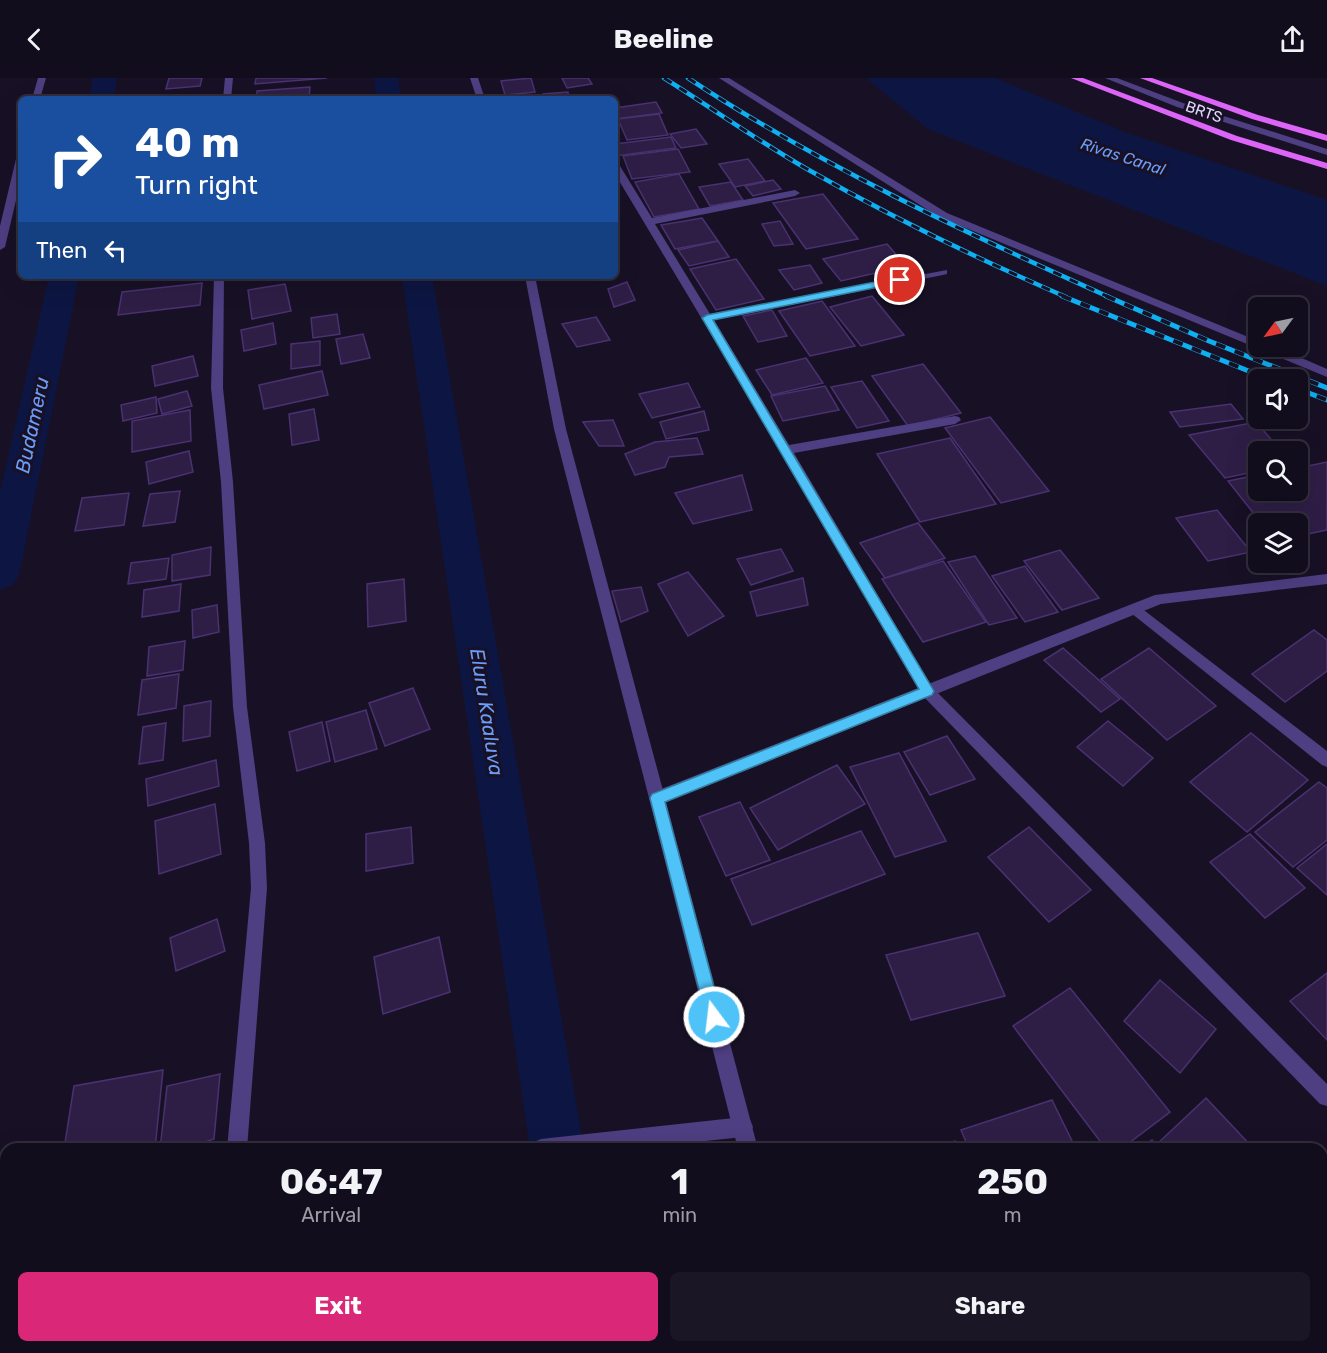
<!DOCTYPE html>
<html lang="en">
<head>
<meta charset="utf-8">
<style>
	:root { --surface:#120d1c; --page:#1b1625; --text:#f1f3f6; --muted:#9c9ca3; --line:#312d3b; --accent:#db2777 }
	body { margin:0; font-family:Rubik,sans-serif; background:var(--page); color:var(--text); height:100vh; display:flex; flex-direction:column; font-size:22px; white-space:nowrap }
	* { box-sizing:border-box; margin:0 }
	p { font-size:20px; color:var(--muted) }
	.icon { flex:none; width:33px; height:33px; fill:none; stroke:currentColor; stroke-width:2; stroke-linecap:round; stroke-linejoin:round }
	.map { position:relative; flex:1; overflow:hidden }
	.panel { position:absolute; left:0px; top:1065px; width:1328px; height:210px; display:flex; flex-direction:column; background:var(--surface); border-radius:18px 18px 0 0; box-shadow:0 6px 24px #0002,0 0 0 2px var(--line) }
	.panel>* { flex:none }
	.top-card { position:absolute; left:18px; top:18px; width:600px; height:183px; border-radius:9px; box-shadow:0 6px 24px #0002,0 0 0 2px var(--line); background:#1a4fa0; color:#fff; overflow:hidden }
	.needle { width:39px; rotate:237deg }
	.fabs { position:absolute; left:1248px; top:219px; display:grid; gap:12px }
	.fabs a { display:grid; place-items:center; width:60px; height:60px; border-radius:9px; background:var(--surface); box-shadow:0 6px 24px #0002,0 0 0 2px var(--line); font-size:30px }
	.pin { position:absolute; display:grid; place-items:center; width:51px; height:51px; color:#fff; margin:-26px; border:3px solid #fff; border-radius:50%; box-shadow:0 2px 6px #0007 }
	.me { position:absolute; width:66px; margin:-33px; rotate:345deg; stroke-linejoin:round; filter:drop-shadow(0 0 4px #0008) }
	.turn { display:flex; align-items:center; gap:21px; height:126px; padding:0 18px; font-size:27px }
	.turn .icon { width:78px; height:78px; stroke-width:2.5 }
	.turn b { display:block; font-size:42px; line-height:51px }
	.then { display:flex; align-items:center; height:57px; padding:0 18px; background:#0003; gap:12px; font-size:22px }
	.eta { display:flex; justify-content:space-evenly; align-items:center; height:102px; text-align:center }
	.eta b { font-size:36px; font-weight:700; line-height:42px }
	.action { display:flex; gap:12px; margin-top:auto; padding:12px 18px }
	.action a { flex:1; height:69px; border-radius:9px; background:var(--accent); color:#fff; font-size:24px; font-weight:700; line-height:69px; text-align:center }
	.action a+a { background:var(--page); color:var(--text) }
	header { display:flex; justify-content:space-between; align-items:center; height:78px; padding:0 18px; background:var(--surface); font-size:27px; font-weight:700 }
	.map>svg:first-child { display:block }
	.water { fill:#0d1642 }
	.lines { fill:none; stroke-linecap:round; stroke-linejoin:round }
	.canal { fill:#0d1642; fill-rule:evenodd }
	.building { fill:#2e1e46; stroke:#4a3171; stroke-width:1.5 }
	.service { fill:#4e3e82; fill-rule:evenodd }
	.minor { fill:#4e3e82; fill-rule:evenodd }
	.tertiary { fill:#4e3e82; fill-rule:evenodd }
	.primary { fill:#dc65f7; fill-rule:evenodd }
	.rail-far1-casing { stroke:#0eb0f2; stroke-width:4.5 }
	.rail-casing { stroke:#0eb0f2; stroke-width:5 }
	.rail-far1 { stroke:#181126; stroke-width:3; stroke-dasharray:9; stroke-linecap:butt }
	.rail { stroke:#181126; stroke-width:4; stroke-dasharray:10; stroke-linecap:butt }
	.route { fill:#4fc3f7; stroke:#337fa1; stroke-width:1.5 }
	.labels { text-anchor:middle; stroke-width:6; stroke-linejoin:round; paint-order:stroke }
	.far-street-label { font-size:15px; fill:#e3d8fd; stroke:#181126 }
	.far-water-label { font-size:16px; font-style:italic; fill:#6b9cf7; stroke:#181126 }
	.water-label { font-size:20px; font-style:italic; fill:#6b9cf7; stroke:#181126 }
</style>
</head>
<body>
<header><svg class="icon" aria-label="back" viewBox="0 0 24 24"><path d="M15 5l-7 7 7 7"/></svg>Beeline<svg class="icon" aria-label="share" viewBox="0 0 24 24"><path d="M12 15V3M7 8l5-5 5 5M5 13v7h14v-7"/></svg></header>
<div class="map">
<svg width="1327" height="1275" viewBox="0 0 1327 1275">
	<rect width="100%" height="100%" fill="#181126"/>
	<path class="water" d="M866 0H995L1127 55 1327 122V208L928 51Z"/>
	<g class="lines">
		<g class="canal">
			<path d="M93 0H117L113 21H89Z"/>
			<path d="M374 0H398L401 21H377Z"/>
			<path d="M49 198H79L19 497 13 507 0 512V414Z"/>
			<path d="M402 198H432L584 1071H530Z"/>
			<path d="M559 1269H619L620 1275H560Z"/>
		</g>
	</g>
	<g class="building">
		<path d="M169 0H202L200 8 166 11Z"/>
		<path d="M256 0H327L255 6Z"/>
		<path d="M531 0 535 14 505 17 501 3Z"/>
		<path d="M562 0H588L592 6 567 10Z"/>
		<path d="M310 9 309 21H257V13Z"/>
		<path d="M568 14 569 21H544L543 16Z"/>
		<path d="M656 24 662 35 615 41V30Z"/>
		<path d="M659 36 668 57 627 62 618 41Z"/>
		<path d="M696 51 707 66 681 70 670 56Z"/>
		<path d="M671 59 676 70 615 78V66Z"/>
		<path d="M678 71 690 94 632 101 623 78Z"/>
		<path d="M748 81 765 103 735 109 719 86Z"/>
		<path d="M679 96 699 131 654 139 635 104Z"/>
		<path d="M773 102 781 111 753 118 745 108Z"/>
		<path d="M731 104 743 122 710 128 699 109Z"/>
		<path d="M823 116 858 161 806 171 773 125Z"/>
		<path d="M702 140 718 163 675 171 661 147Z"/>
		<path d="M780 143 793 166 774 168 762 146Z"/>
		<path d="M718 163 729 179 689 188 678 172Z"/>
		<path d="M887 166 906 188 841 203 823 181Z"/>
		<path d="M736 181 764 221 716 232 690 191Z"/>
		<path d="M810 187 822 205 794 212 779 192Z"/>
		<path d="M627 204 635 222 614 229 608 211Z"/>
		<path d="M202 205 200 227 118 237 122 214Z"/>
		<path d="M285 206 291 233 252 241 248 212Z"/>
		<path d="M872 218 904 257 861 268 830 229Z"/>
		<path d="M822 223 855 268 810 278 779 233Z"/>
		<path d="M772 232 787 258 758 264 743 238Z"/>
		<path d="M337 236 340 256 313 260 311 240Z"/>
		<path d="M596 239 610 262 577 269 562 246Z"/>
		<path d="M273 245 276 266 244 273 241 252Z"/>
		<path d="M363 256 370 280 341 286 336 261Z"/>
		<path d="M320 263V287L291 291V266Z"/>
		<path d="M193 278 198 298 155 308 152 288Z"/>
		<path d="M806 280 823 305 772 317 756 292Z"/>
		<path d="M923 286 961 335 908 348 872 298Z"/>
		<path d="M322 293 328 317 264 331 259 307Z"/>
		<path d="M862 303 889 343 857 350 831 309Z"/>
		<path d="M688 305 700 329 652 340 639 316Z"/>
		<path d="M825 308 839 332 783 343 771 318Z"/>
		<path d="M187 313 192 328 162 336 158 321Z"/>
		<path d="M156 319 157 335 123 343 121 327Z"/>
		<path d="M1231 326 1243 341 1180 349 1170 334Z"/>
		<path d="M314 331 319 362 292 367 289 336Z"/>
		<path d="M190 332 191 363 132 374V343Z"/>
		<path d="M704 333 709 352 666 361 660 344Z"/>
		<path d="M990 339 1049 413 1001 425 945 350Z"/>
		<path d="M613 342 624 368H599L583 344Z"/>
		<path d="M1256 344 1282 374H1258V393L1225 400 1189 357Z"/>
		<path d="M697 360 703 376 669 379 665 389 635 397 625 376 655 364Z"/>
		<path d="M950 360 996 426 920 444 877 376Z"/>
		<path d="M189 373 193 394 149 406 146 384Z"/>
		<path d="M1327 384V452L1298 458V446H1262L1228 403 1258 397V412H1298V390Z"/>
		<path d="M742 397 752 432 693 446 675 415Z"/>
		<path d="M180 413 175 444 143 448 150 416Z"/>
		<path d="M129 415 124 447 75 453 82 420Z"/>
		<path d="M1217 432 1251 474 1208 483 1176 440Z"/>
		<path d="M918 445 945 480 885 500 860 465Z"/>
		<path d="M211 469 210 497 172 503V477Z"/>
		<path d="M781 471 793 493 751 507 737 481Z"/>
		<path d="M1060 472 1099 520 1062 532 1024 483Z"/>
		<path d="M975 478 1017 540 989 547 948 484Z"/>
		<path d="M169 480 166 501 128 506 131 485Z"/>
		<path d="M943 483 986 544 923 564 882 501Z"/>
		<path d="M1025 488 1058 534 1025 544 992 498Z"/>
		<path d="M688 494 724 538 688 558 658 506Z"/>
		<path d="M803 500 808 527 757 538 750 514Z"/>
		<path d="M404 501 406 543 368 549 367 506Z"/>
		<path d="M181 506 179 533 142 539 144 512Z"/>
		<path d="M641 509 648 533 621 544 612 513Z"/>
		<path d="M217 527 219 554 193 560 192 532Z"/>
		<path d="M1314 552 1327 562V593L1285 624 1252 596Z"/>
		<path d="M185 563 183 592 147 598 149 569Z"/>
		<path d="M1063 570 1120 621 1101 634 1044 582Z"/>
		<path d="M1149 570 1216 628 1167 662 1101 601Z"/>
		<path d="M179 596 176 630 138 637 142 602Z"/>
		<path d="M413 610 430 651 385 668 369 625Z"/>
		<path d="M211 623 210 658 183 663 184 628Z"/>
		<path d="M366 632 377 671 335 684 326 644Z"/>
		<path d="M1108 643 1153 680 1123 708 1077 669Z"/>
		<path d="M322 644 330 683 297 693 289 654Z"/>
		<path d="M166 645 163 682 139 686 143 649Z"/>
		<path d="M1251 655 1308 702 1247 754 1190 704Z"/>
		<path d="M947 658 975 701 930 717 904 674Z"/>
		<path d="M899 675 946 763 895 779 850 689Z"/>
		<path d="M216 682 219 708 148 728 146 701Z"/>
		<path d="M837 687 865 726 778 772 750 730Z"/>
		<path d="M1319 704 1327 710V762L1293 789 1255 754Z"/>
		<path d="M740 724 770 782 726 798 699 739Z"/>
		<path d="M215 726 221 776 159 796 155 743Z"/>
		<path d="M411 749 413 785 366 793V756Z"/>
		<path d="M1029 749 1091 812 1049 844 988 779Z"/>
		<path d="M861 753 885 796 752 847 731 801Z"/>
		<path d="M1250 756 1305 810 1265 840 1210 784Z"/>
		<path d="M1327 766V817L1297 790Z"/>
		<path d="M217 841 225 873 176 893 170 860Z"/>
		<path d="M978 855 1005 918 911 942 886 877Z"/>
		<path d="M439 859 450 914 383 936 374 879Z"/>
		<path d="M1327 895V962L1290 923Z"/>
		<path d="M1160 902 1216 951 1180 995 1124 943Z"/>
		<path d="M1070 910 1170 1034 1121 1071H1106L1013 948Z"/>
		<path d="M163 992 155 1071H64L74 1008Z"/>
		<path d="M220 996 214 1061 184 1071H160L167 1008Z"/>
		<path d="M1206 1020 1254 1071H1161L1157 1066Z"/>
		<path d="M1052 1022 1076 1071H969L961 1052Z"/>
		<path d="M1152 1062 1159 1071H1139Z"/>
		<path d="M955 1063 959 1071H935Z"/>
		<path d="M1327 1213V1236L1322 1231V1220Z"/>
		<path d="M1028 1269H1082L1084 1275H1030Z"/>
		<path d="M1240 1269H1278L1283 1275H1234Z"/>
	</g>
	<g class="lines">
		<path class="service" d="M1105 0H1117L1183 25 1327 71V77L1177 29Z"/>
		<g class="minor">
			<path d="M225 0H233L231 21H223Z"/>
			<path d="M470 0H478L485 21H477Z"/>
			<path d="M719 0H729L947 135 1258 263V268H1274L1327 291V299L939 139Z"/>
			<path d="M615 85 620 88 652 140 795 112 800 115 795 118 655 146 710 236 947 192V196L943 197 714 242 789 367 955 338 959 339 961 342 955 346 794 375 932 609 1327 1006V1028L1320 1026 922 617 750 321 615 96Z"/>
			<path d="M214 198H224L223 310 233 404 247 629 265 765 267 810 247 1071H227L251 810 249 765 233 629 221 404 211 310Z"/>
			<path d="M525 198H535L566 351 665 720 663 725 657 727 651 725 649 720 554 351Z"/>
			<path d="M1136 526 1327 673V689L1322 687 1131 535 1129 531 1131 527Z"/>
			<path d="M743 1039 750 1042 753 1049 750 1056 743 1059 630 1071H531L534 1064 541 1061Z"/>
			<path d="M201 1269H223L222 1275H200Z"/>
		</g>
		<g class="tertiary">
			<path d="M38 0H46L40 21H32Z"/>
			<path d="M21 78V101L5 169 0 172V148L16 81Z"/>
			<path d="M1327 496V506L1161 526 666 724 758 1071H738L649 720 651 715 1155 517Z"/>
			<path d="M790 1269H812L813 1275H791Z"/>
		</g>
		<g class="primary">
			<path d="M1071 0H1083L1237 58 1327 85V91L1231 62Z"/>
			<path d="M1140 0H1152L1258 37 1327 57V63L1252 41Z"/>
		</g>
		<defs>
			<g id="rail-far1">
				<path d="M664 0C712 30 758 63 807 91 891 139 978 181 1066 219"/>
				<path d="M688 0C821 88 964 154 1109 219"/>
			</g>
			<g id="rail">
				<path d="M1062 218 1271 302"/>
				<path d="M1106 218 1209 263 1327 310"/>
				<path d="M1298 311 1327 322"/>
			</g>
		</defs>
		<use href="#rail-far1" class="rail-far1-casing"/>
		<use href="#rail" class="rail-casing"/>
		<use href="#rail-far1" class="rail-far1"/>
		<use href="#rail" class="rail"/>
	</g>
	<path class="route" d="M900 199 904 200V204L713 242 934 613 932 617 665 724 722 939 720 945 714 948 708 945 706 939 650 720 652 716 919 611 702 240 707 237Z"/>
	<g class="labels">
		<g class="far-street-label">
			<text transform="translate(1204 34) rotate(19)" y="5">BRTS</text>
		</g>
		<g class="far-water-label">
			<text transform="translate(1123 78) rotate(18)" y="6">Rivas Canal</text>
		</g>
		<g class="water-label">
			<text transform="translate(32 347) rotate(-78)" y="7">Budameru</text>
			<text transform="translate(487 634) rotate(81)" y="7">Eluru Kaaluva</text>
		</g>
	</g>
</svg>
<div class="fabs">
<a><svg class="needle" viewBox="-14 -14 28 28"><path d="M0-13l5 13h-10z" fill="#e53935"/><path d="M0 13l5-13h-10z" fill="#9c9ca3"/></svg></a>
<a><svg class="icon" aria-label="sound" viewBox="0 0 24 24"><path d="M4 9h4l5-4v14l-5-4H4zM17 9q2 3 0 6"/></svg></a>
<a><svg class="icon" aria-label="search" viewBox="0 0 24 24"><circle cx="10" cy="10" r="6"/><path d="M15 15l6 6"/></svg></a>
<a><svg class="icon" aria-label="layers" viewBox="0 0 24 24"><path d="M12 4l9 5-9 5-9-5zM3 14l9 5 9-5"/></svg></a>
</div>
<div class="pin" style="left:900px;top:202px;background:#d93025"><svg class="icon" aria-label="arrive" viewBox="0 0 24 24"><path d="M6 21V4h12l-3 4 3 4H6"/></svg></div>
<svg class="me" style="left:714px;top:939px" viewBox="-20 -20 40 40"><circle r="17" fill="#4fc3f7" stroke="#fff" stroke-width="3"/><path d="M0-11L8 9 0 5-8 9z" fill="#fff"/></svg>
<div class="top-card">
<div class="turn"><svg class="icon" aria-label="right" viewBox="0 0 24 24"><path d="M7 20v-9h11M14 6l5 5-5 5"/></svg><div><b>40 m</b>Turn right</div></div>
<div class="then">Then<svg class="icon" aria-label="left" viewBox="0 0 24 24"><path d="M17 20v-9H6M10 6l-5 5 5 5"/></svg></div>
</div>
<section class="panel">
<div class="eta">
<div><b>06:47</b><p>Arrival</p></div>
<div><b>1</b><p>min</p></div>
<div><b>250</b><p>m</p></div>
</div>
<div class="action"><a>Exit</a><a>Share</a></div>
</section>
</div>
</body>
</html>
